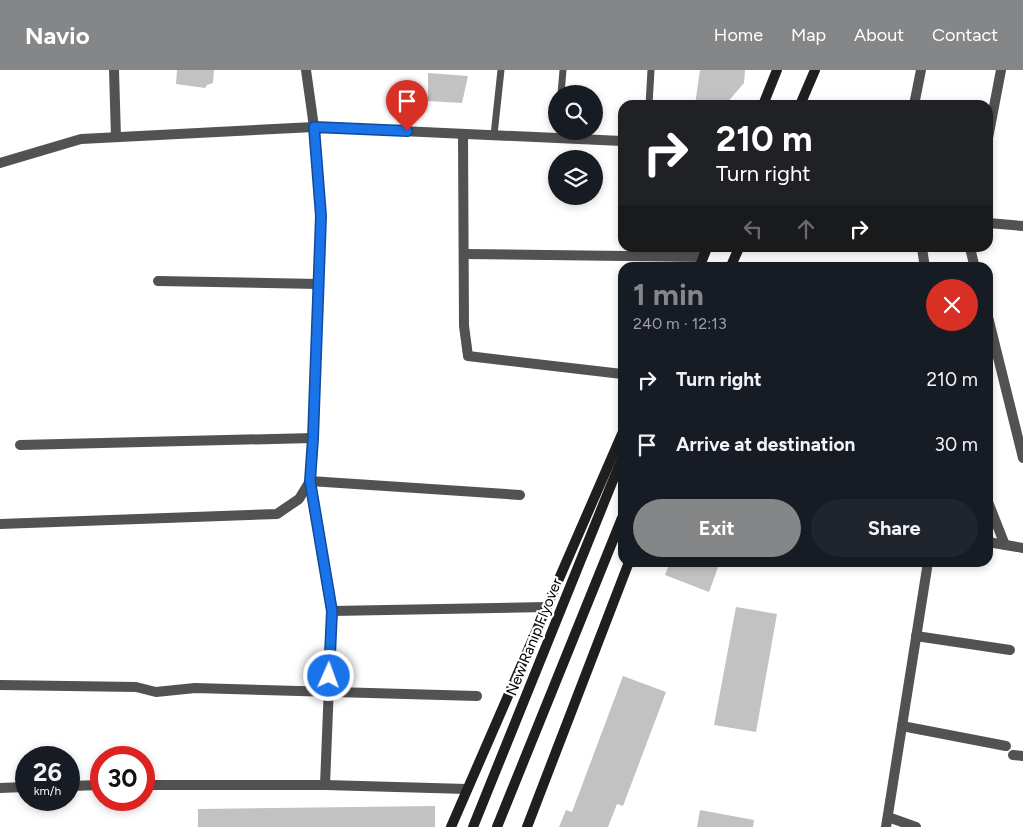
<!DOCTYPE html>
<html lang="en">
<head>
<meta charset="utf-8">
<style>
	:root { --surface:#171b24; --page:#20242c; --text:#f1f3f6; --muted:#9ea1a6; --accent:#858687 }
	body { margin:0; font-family:Figtree,sans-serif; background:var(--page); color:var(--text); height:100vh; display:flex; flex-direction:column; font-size:19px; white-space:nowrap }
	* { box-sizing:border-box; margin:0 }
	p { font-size:16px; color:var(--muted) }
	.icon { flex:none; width:28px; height:28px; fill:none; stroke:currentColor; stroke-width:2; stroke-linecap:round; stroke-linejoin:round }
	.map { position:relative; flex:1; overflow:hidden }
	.panel { position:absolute; left:618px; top:192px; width:375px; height:305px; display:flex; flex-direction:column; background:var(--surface); border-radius:15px; box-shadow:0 2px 8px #0003 }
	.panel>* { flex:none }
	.top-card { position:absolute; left:618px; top:30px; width:375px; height:152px; border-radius:15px; box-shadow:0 2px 8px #0003; background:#202124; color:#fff; overflow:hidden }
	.controls { position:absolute; left:548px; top:15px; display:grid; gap:10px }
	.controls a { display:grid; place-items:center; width:55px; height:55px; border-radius:50%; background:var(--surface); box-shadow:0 2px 8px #0003; font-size:25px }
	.speed { position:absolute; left:15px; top:676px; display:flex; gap:10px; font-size:25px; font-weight:700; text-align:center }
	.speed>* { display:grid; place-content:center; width:65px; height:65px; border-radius:50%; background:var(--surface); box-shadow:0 2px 8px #0003; line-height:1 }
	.speed small { font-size:12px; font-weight:400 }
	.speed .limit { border:8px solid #d22; background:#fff; color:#111 }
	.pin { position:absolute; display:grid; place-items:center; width:42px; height:42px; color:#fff; margin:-51px -21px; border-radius:50% 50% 50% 0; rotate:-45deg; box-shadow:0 0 5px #0007 }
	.pin .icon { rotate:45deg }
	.me { position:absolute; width:55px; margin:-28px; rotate:2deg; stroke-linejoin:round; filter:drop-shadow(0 0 4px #0008) }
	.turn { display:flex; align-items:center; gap:18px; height:105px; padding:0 15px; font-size:22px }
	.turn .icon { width:65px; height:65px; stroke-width:2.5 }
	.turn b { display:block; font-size:35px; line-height:42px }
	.lanes { display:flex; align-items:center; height:48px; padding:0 15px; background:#0003; justify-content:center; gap:25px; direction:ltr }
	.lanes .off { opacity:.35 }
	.round { display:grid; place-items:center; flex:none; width:52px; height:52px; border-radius:26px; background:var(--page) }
	.head { display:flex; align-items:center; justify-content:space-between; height:85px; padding:0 15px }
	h1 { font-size:30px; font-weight:700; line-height:38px; color:var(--accent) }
	.action { display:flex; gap:10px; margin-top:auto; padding:10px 15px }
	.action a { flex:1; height:58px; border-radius:30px; background:var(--accent); color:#fff; font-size:20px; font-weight:700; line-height:58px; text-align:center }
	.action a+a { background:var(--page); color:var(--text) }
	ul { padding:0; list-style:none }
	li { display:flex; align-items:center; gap:15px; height:65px; padding:0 15px }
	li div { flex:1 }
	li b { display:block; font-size:19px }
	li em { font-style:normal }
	header { display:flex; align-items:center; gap:30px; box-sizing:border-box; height:70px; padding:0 25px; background:var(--accent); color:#fff }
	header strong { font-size:24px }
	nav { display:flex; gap:28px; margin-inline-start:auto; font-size:18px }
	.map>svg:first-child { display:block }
	.building { fill:#c2c2c2 }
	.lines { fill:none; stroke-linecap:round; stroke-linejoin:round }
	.lane { stroke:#525252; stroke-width:7 }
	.street { stroke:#525252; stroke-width:10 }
	.secondary { stroke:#1f1f1f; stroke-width:10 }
	.route-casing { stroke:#114b97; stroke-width:12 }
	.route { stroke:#1a73e8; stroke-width:9 }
	.labels { text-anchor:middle; stroke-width:4.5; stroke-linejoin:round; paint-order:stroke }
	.street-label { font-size:15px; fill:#000; stroke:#fff }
</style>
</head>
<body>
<header>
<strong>Navio</strong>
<nav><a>Home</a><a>Map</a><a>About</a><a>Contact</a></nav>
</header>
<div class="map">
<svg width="1023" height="757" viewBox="0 0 1023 757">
	<rect width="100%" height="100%" fill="#fff"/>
	<g class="building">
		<path d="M177 0H214L213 13 207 15 205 18 176 14Z"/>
		<path d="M700 0H745L744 13 725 35H695Z"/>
		<path d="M428 3 468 6 462 33 428 31Z"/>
		<path d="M670 492H720L709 522 665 505Z"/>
		<path d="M736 537 777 544 756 662 714 655Z"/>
		<path d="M623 606 666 622 623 736 617 734 608 757H559L566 740 572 742Z"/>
		<path d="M435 736V757H198V739Z"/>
		<path d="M700 740 754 750 753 757H697Z"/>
	</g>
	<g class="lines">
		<g class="lane">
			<path d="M561 24 563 0"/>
			<path d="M649 35 651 0"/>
			<path d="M494 65 501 0"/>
		</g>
		<g class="street">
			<path d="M114 0 116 67"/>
			<path d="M914 35 921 0"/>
			<path d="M463 64 464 256 468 286 622 304"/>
			<path d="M988 68 1001 0"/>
			<path d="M0 93 81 69 314 57 622 71"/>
			<path d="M988 153 1023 156"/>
			<path d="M922 178 925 198"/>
			<path d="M970 178 975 198"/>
			<path d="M464 184 703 187"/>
			<path d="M158 211 319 214"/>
			<path d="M988 247 1023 388"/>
			<path d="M20 375 313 368"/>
			<path d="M988 432 1005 475"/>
			<path d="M0 454 277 444 299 429 310 411 313 368 321 146 314 57 306 0"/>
			<path d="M988 472 1023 478"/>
			<path d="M332 541 547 537"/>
			<path d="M916 566 1010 580"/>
			<path d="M0 615 136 617 156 622 195 618 477 626"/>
			<path d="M902 656 1006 676"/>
			<path d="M1013 685 1023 686"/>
			<path d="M144 715H325L332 541 310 411 520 425"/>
			<path d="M325 715 467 719"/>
			<path d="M69 716 101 715"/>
			<path d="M0 718 26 717"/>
			<path d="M888 747 916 757"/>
			<path d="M886 757 928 492"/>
		</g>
		<g class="secondary">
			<path d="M763 35 777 0"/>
			<path d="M800 35 815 0"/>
			<path d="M699 198 707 178"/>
			<path d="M730 198 739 178"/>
			<path d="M451 757 622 364"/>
			<path d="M473 757 622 388"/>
			<path d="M497 757 622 448"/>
			<path d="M527 757 629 492"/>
		</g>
	</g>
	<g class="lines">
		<defs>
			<path id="route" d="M329 606 332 541 310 411 313 368 321 146 314 57 407 61"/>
		</defs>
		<use href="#route" class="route-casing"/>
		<use href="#route" class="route"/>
	</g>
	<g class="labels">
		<g class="street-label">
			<text transform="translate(534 567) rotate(-68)" y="5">New Ranip Flyover</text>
		</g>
	</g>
</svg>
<div class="controls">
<a><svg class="icon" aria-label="search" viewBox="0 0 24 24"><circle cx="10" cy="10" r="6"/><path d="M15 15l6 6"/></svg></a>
<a><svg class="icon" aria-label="layers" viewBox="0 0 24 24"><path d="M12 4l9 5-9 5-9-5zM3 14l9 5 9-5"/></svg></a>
</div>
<div class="speed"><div>26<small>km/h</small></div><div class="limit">30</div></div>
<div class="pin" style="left:407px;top:61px;background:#d93025"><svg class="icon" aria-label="arrive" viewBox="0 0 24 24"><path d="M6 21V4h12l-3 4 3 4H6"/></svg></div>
<svg class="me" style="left:329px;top:606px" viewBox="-20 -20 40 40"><circle r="17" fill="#1a73e8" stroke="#fff" stroke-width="3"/><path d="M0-11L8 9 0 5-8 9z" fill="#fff"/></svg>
<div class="top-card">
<div class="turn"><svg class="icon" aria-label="right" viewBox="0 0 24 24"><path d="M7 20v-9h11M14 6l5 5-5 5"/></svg><div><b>210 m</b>Turn right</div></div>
<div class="lanes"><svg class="icon off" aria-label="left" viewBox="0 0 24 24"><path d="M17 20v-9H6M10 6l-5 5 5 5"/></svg><svg class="icon off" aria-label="ahead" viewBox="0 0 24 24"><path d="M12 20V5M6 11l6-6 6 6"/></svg><svg class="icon" aria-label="right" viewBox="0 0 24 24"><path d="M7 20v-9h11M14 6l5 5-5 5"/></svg></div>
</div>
<section class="panel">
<div class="head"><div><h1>1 min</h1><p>240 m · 12:13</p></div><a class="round" style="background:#d93025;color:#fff"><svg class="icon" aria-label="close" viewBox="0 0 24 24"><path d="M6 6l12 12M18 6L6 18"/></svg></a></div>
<ul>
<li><svg class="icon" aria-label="right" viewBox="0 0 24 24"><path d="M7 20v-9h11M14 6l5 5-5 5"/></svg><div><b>Turn right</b></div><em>210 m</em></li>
<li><svg class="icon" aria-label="arrive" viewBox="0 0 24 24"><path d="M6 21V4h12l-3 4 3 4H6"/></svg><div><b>Arrive at destination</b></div><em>30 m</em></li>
</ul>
<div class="action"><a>Exit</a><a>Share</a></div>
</section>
</div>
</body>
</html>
